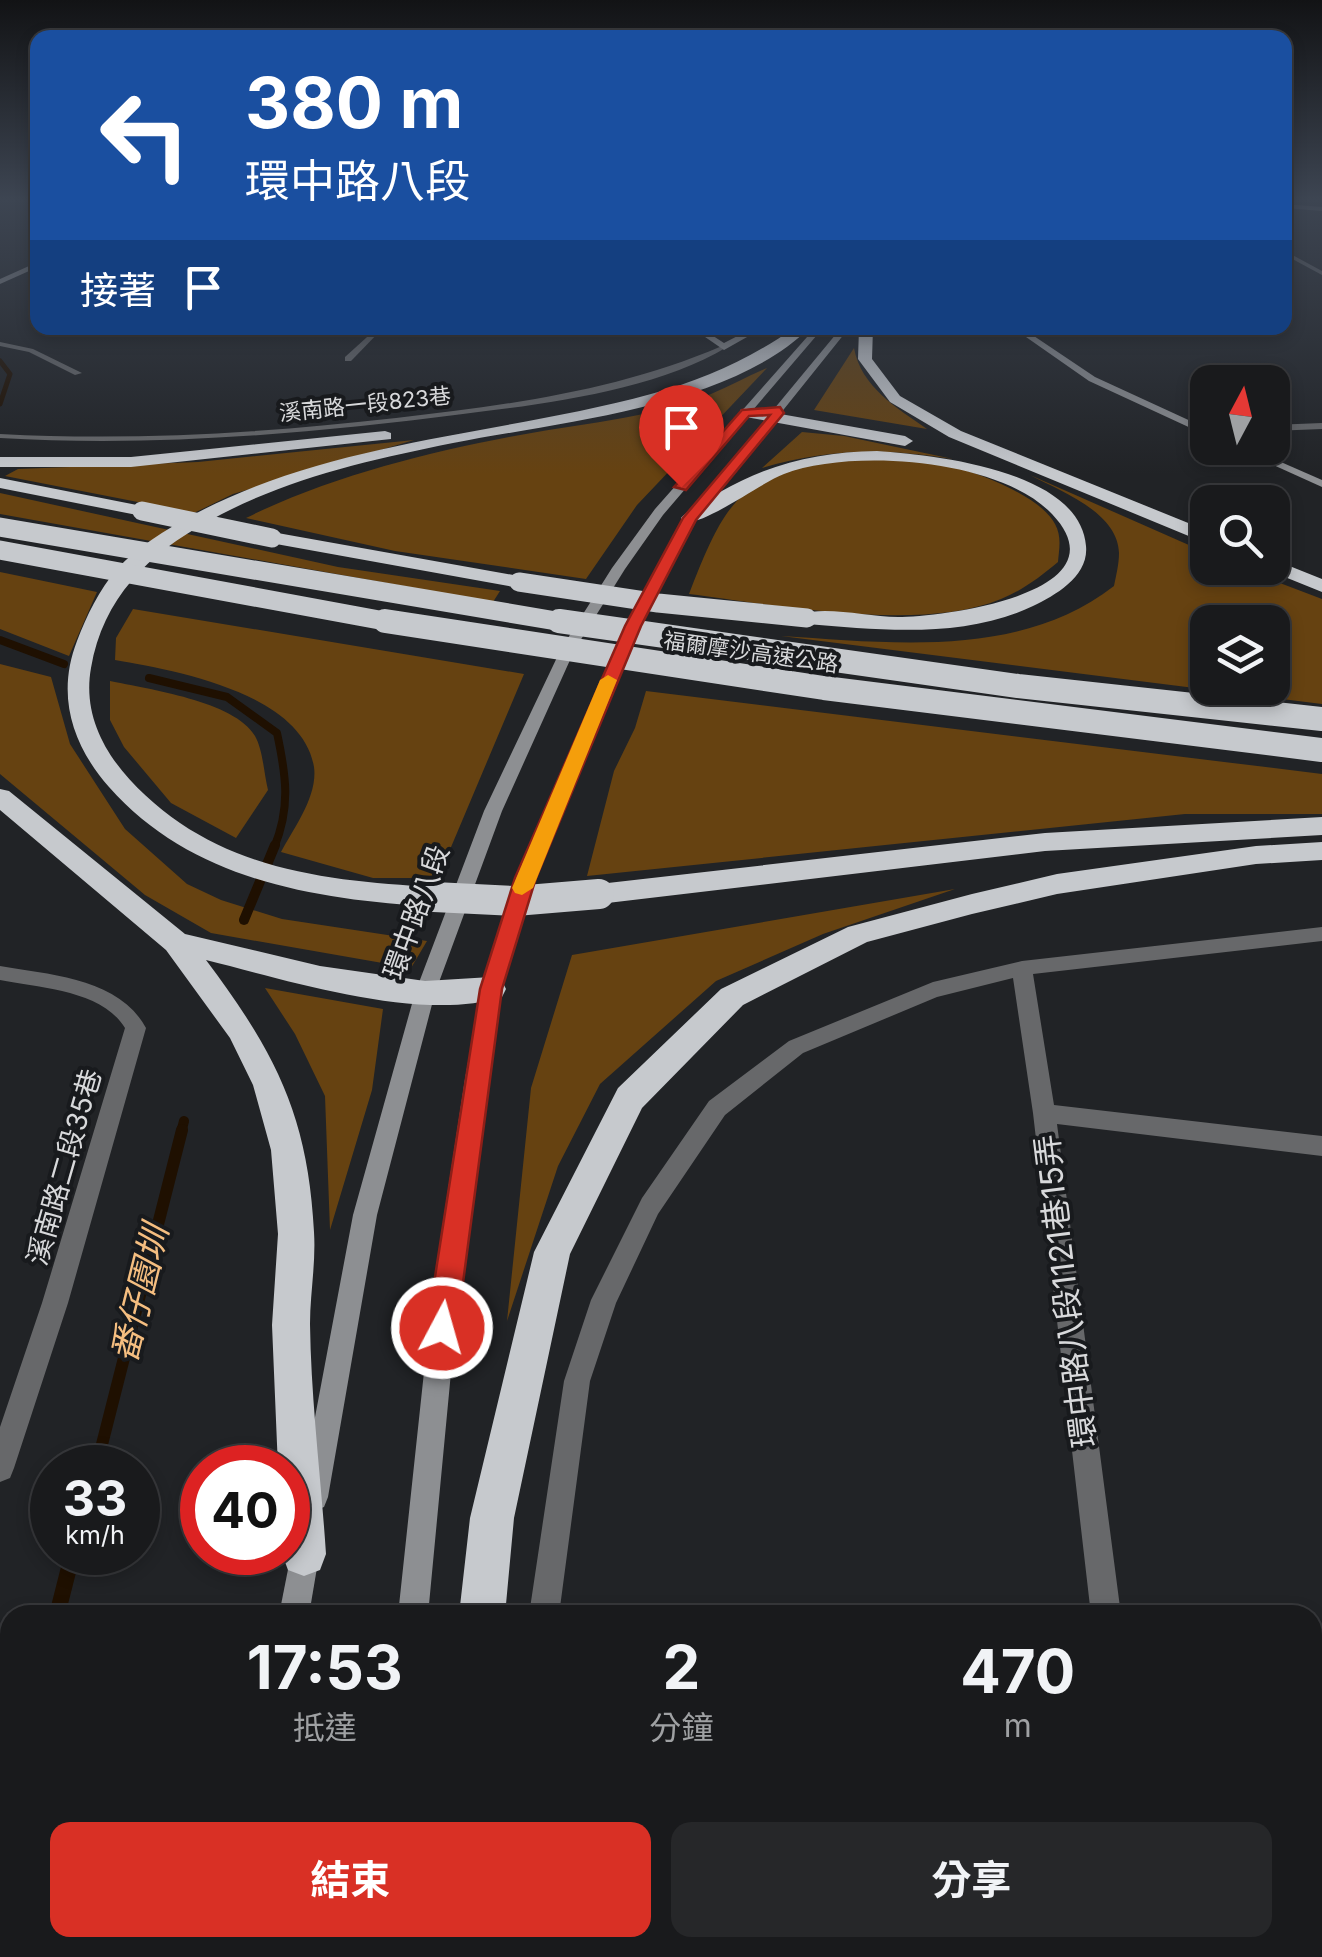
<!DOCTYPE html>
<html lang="zh-TW">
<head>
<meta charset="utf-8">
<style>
	:root { --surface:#191a1c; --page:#262729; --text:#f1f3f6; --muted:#9fa1a3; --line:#37383b; --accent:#d93025 }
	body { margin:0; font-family:Inter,"Noto Sans TC",sans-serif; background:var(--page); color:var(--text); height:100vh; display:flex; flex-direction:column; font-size:38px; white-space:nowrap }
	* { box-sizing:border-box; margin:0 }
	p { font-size:32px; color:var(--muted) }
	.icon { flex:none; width:55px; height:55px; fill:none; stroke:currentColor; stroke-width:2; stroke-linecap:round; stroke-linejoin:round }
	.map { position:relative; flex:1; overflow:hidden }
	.panel { position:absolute; left:0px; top:1605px; width:1322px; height:352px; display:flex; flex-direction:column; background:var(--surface); border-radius:30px 30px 0 0; box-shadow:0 5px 15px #0003,0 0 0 2px var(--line) }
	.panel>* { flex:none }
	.top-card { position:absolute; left:30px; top:30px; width:1262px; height:305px; border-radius:20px; box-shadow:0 5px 15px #0003,0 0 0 2px var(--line); background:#1a4fa0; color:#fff; overflow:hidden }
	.needle { width:65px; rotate:7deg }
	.controls { position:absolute; left:1190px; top:365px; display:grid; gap:20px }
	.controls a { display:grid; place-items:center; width:100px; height:100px; border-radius:20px; background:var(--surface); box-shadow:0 5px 15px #0003,0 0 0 2px var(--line); font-size:50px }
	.speed { position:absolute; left:30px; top:1445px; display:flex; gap:20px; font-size:50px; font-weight:700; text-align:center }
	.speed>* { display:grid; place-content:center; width:130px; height:130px; border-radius:50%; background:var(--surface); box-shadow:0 5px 15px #0003,0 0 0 2px var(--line); line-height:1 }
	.speed small { font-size:25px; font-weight:400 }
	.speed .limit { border:15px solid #d22; background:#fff; color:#111 }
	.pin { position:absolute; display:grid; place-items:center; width:85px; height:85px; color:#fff; margin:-102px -42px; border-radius:50% 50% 50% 0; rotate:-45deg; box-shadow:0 0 10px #0007 }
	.pin .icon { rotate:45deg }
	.me { position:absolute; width:110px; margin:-55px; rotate:6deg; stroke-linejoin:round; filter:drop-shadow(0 0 8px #0008) }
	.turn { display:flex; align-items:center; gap:35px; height:210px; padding:0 50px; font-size:45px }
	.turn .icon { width:130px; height:130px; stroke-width:2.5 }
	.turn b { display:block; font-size:70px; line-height:85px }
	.then { display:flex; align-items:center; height:95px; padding:0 50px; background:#0003; gap:20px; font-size:38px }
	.eta { display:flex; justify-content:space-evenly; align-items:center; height:170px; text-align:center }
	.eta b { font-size:60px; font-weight:700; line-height:70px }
	.button { display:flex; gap:20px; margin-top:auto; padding:20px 50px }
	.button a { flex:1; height:115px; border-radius:20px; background:var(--accent); color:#fff; font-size:40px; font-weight:700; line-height:115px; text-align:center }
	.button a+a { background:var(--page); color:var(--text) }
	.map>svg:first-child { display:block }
	.green { fill:#664211; fill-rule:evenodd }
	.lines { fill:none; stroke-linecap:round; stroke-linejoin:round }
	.stream-far4 { stroke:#1f1001; stroke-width:5 }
	.stream-far3 { stroke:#1f1001; stroke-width:8 }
	.stream-far2 { stroke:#1f1001; stroke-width:10 }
	.stream-far1 { stroke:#1f1001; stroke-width:12 }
	.stream { stroke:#1f1001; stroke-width:16 }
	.lane { fill:#67686a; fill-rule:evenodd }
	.street { fill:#67686a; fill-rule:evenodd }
	.secondary { fill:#8d8f92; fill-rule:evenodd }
	.highway { fill:#c6c9cd; fill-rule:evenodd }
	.highway-bridge-far2 { stroke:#c6c9cd; stroke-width:19 }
	.highway-bridge-far1 { stroke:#c6c9cd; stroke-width:24 }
	.highway-bridge { stroke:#c6c9cd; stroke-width:30 }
	.route { fill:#d93025; stroke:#8d1f18; stroke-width:2.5 }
	.slow { fill:#f59e0b }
	.labels { text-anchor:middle; stroke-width:8; stroke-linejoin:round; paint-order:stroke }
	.far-street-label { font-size:22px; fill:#d8d9db; stroke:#181a1d }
	.street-label { font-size:28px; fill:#d8d9db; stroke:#181a1d }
	.near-street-label { font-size:32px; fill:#d8d9db; stroke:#181a1d }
	.near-water-label { font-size:35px; font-style:italic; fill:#f5be80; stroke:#181a1d }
</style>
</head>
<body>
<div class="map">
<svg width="1322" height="1957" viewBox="0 0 1322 1957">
	<rect width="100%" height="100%" fill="#212326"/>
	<g class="green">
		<path d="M854 348C861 387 897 408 927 429L814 410Z"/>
		<path d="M767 368 637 505 586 579 395 551 246 518C324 479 424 453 509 437 576 424 648 419 711 394 730 386 748 376 767 368Z"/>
		<path d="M802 432 844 436 953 459C887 448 827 448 762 468Z"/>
		<path d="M414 440 233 494 194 513 5 476 18 469 198 462Z"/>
		<path d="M855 460C880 460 908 458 933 462 965 467 1040 494 1055 524 1062 537 1059 549 1058 562 1040 577 1023 590 1001 599 919 633 776 605 689 594 727 496 743 469 855 460Z"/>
		<path d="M1030 475 1207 553 1208 568H1240L1322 599V704L781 636C893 643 1020 659 1114 586 1116 576 1119 564 1119 553 1118 512 1060 491 1030 475ZM1208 622H1272V688H1208Z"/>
		<path d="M0 493 338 567 500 591 493 602 0 514Z"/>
		<path d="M0 572 97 592 69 656 0 629Z"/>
		<path d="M133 609 524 674 438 878H373L281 852C294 828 318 796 314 767 302 693 174 670 115 660L116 638Z"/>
		<path d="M0 664 51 677 70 744 125 829 187 884 221 900 282 919 427 941 411 968 211 933 145 895 0 774Z"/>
		<path d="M110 681C147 689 235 701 255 736 263 750 264 774 268 790L236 838 171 803 124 747 110 720Z"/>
		<path d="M646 691 1322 774V814H1185L587 876 614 771 635 728Z"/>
		<path d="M955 889 823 934 716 981 600 1084 558 1166 507 1321 531 1088 572 955Z"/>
		<path d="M265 988 383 1009 372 1090 330 1230 325 1096 295 1034Z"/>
	</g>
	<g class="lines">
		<path class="stream-far4" d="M0 361 10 374 0 404"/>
		<g class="stream-far3">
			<path d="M0 640 64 664"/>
			<path d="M149 678 227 697 277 733C286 775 291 807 274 848"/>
		</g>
		<g class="stream-far2">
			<path d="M244 920 275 845"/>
			<path d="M181 1133 184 1121"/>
		</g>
		<path class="stream-far1" d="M96 1468 182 1130"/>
		<g class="stream">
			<path d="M57 1615 73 1552"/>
			<path d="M0 1836 10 1797"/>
		</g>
		<g class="lane">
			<path d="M1285 251 1322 271V275L1285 255Z"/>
			<path d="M377 328H383L351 361H345V357Z"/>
			<path d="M0 342 33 349 82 373 75 375 29 352 0 346Z"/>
			<path d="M722 346 727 347C656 390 546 404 463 414 309 434 155 447 0 438V434C133 441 264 433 396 418 508 405 617 391 722 346Z"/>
		</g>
		<g class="street">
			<path d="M1322 423V429L1272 431V425Z"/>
			<path d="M1322 927V941L1033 974 1054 1105 1322 1136V1156L1057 1124 1121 1615H1091L1033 1113 1013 978 937 997 803 1053 725 1115 658 1214 616 1303 590 1381 559 1615H529L564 1381 591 1300 642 1198 709 1101 789 1041 933 982 1022 961Z"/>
			<path d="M0 966C51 975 119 978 146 1028L68 1303 14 1468 10 1478 0 1482V1427L42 1303 125 1028C102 990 40 988 0 980Z"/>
			<rect x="498" y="1948" width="36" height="9"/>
			<path d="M1132 1948H1168L1169 1957H1133Z"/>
		</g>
		<g class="secondary">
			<path d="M1285 204 1322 207V211L1285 208Z"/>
			<path d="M38 262V267L0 284V279Z"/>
			<path d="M692 328H701L724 343 753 328H763L724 350Z"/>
			<path d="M815 328H823L663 515 625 569 575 649 502 811 435 993 377 1215 328 1497 324 1507 314 1511 304 1507 300 1497 353 1215 415 993 484 811 561 649 612 568 655 509Z"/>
			<path d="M841 328H849L696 519 640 625 534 878 501 989 487 1079 459 1288 428 1615H398L433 1288 465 1079 481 989 516 878 626 625 684 518Z"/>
			<path d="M1013 328H1022L1095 377 1208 429V436L1089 381Z"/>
			<path d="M1236 448H1249L1322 480V487Z"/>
			<path d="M305 1535 316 1539 320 1550 309 1615H279L294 1539Z"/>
			<path d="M219 1948H255L253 1957H217Z"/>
			<path d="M360 1948H396L394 1957H358Z"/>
		</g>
		<g class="highway">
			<path d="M794 328H809C730 407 559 422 453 443 369 460 284 479 209 521 148 554 103 598 91 668 79 735 130 788 180 823 255 874 347 882 434 887L444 890 448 897 444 904 434 907C315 899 192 881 109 787 72 745 56 695 77 641 87 615 99 590 117 569 137 547 166 530 191 516 334 439 497 436 651 394 703 380 750 359 794 328Z"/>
			<path d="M859 328H873L872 359 900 396 961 431 1208 531V544L949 437 890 402 858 359Z"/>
			<path d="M746 408 905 436 913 441 905 446 740 416V410Z"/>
			<path d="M385 431 391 433V439L131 467H0V457H131Z"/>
			<path d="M877 451C934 455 1080 470 1086 546 1089 576 1056 595 1033 606 964 639 881 630 807 624L800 622 797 618 800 614C829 606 867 617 898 617 940 617 1128 594 1052 514 1000 459 852 448 784 474 760 483 704 526 684 522L681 518C691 507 707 500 720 492 771 463 819 452 877 451Z"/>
			<path d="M0 478 142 506 151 511 142 516 0 488Z"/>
			<path d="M272 532 519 576 529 582 519 588 265 542V534Z"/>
			<path d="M1272 559 1322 579V592L1265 569 1272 568Z"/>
			<path d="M0 789 9 791 185 934 320 966 425 981 491 977 502 981 506 989 502 997C421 1023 287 980 206 960 275 1052 308 1115 314 1232 316 1263 310 1294 310 1324 311 1400 321 1478 326 1554L320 1570 304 1576 288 1570 282 1554 288 1552V1468H278L272 1325 278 1234 271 1150 253 1085 230 1038 166 950 0 810Z"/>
			<path d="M1322 817V835L1045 851 599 904 589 901 585 894 589 887 599 884 1045 833Z"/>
			<path d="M1322 842V860L1256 864 1057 894 972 914 867 942 743 1005 642 1108 570 1254 514 1518 505 1615H459L470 1518 534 1252 618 1088 721 989 848 927 972 894 1057 874 1256 846Z"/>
			<path d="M421 1948H475L474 1957H420Z"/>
		</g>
		<g class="highway-bridge-far2">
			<path d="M142 511 272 538"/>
			<path d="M0 527 574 624"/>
			<path d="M0 550 401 624"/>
			<path d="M519 582 658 603 807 618"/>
		</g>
		<g class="highway-bridge-far1">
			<path d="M385 621 824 688 1322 750"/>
			<path d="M559 621 1018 686 1322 719"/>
		</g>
		<path class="highway-bridge" d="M434 897 515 901 599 894"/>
	</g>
	<linearGradient id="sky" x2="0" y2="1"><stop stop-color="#121315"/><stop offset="0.42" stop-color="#3d4552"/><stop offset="1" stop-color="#3d4552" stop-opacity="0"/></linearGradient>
	<rect width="1322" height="474" fill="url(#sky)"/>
	<path class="route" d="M780 407 784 413 696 520 641 626 536 878 502 989 457 1328 452 1338 442 1342 431 1338 427 1328 480 989 515 878 625 626 683 518 770 415 749 416 686 490 674 487 742 410Z"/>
	<path class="slow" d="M608 675 617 680 533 888 522 895 515 893 512 888 600 680Z"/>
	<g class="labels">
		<g class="far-street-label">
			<text transform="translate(365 404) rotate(-6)" y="8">溪南路一段823巷</text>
			<text transform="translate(751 652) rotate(8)" y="8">福爾摩沙高速公路</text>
		</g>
		<g class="street-label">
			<text transform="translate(416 912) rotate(-70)" y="10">環中路八段</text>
			<text transform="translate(64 1167) rotate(-74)" y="10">溪南路二段35巷</text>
		</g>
		<g class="near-street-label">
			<text transform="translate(1066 1291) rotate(-97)" y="11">環中路八段1121巷15弄</text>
		</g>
		<g class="near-water-label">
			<text transform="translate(140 1294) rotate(-76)" y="12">番仔園圳</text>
		</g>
	</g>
</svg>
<div class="controls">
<a><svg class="needle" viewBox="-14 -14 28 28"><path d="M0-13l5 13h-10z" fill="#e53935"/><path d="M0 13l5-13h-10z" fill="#9fa1a3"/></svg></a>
<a><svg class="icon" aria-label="search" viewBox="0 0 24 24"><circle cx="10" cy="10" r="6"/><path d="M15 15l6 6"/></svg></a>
<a><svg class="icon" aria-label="layers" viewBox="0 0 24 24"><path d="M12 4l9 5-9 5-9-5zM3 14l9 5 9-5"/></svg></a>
</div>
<div class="speed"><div>33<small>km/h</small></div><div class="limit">40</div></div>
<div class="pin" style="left:681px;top:487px;background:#d93025"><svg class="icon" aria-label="arrive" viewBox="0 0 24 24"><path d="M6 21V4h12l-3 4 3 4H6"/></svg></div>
<svg class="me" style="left:442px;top:1328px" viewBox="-20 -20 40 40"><circle r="17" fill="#d93025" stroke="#fff" stroke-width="3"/><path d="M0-11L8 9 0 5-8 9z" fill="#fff"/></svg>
<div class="top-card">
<div class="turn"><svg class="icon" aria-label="left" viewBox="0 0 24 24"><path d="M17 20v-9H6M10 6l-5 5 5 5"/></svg><div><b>380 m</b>環中路八段</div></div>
<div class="then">接著<svg class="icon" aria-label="arrive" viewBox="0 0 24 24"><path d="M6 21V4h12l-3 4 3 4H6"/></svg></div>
</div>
<section class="panel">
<div class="eta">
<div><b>17:53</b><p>抵達</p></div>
<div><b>2</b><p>分鐘</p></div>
<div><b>470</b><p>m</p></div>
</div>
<div class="button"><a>結束</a><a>分享</a></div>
</section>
</div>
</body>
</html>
